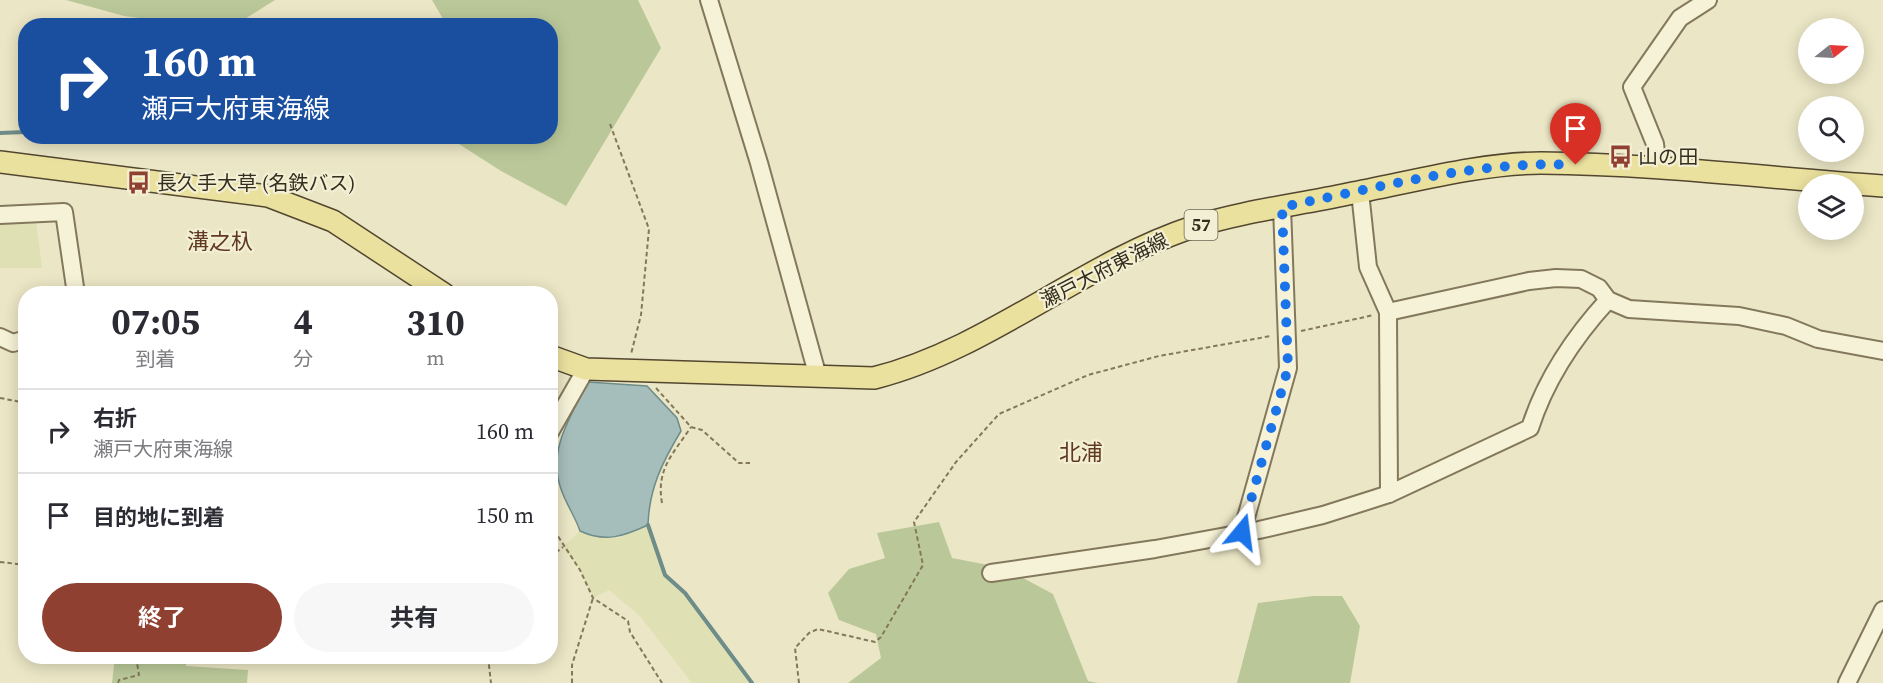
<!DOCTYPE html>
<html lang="ja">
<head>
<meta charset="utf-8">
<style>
	:root { --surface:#fff; --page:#f7f7f7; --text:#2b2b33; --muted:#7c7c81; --line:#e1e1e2; --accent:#8f4031 }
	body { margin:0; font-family:"Source Serif 4","Noto Sans JP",serif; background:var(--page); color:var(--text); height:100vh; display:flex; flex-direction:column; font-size:22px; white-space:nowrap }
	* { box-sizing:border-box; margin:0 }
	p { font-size:20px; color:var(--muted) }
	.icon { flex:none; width:33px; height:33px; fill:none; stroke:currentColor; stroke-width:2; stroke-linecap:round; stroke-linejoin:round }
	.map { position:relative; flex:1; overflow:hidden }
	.sheet { position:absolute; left:18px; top:286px; width:540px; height:378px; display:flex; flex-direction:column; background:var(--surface); border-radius:24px; box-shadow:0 3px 15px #0003 }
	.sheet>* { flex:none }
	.hud { position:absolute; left:18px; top:18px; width:540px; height:126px; border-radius:24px; box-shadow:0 3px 15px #0003; background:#1a4fa0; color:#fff; overflow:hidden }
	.needle { width:39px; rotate:72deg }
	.fabs { position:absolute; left:1798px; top:18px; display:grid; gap:12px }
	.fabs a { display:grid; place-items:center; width:66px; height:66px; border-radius:50%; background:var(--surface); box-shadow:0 3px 15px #0003; font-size:30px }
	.pin { position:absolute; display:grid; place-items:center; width:51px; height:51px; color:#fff; margin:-62px -26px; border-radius:50% 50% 50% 0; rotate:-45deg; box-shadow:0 0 6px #0007 }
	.pin .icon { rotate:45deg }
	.me { position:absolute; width:66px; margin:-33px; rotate:16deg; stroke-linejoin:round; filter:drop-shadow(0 0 4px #0008) }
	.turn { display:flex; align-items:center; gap:21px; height:126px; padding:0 24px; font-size:27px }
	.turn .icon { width:78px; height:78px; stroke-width:2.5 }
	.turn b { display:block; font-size:42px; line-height:51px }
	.eta { display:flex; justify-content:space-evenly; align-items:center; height:102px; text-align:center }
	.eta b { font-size:36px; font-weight:700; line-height:42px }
	.primary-button { display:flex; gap:12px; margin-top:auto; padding:12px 24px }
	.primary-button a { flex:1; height:69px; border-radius:36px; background:var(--accent); color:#fff; font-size:24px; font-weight:700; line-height:69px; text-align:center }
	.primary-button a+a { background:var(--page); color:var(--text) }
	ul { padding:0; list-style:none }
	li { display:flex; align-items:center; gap:18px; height:84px; padding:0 24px; border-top:2px solid var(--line) }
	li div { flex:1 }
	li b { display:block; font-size:22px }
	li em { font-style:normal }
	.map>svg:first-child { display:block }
	.farmland { fill:#dfe0b3 }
	.green { fill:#bac899 }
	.water { fill:#a6bebb; stroke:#6e8c89; stroke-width:1.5 }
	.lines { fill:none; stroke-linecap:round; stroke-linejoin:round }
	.stream { stroke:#6e8c89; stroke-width:4 }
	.minor-casing { stroke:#84785c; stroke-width:20 }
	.major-casing { stroke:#524630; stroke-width:24 }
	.path { stroke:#84785c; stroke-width:2; stroke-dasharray:4.5 3; stroke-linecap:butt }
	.minor { stroke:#f6f2d7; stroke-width:16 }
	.major { stroke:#ebe19f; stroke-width:21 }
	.route { stroke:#1a73e8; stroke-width:10; stroke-dasharray:0 18 }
	.labels { text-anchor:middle; stroke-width:4.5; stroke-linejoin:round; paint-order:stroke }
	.shield { fill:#f3efd4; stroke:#6e6855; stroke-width:1.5 }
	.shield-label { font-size:18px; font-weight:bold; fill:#352e1f }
	.poi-label { font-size:20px; fill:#352e1f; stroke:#f3efd4; text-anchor:start }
	.street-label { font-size:20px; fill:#352e1f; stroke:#f3efd4 }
	.quarter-label { font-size:22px; fill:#5f3922; stroke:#f3efd4 }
</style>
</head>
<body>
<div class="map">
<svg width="1883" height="683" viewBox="0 0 1883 683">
	<rect width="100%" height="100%" fill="#ebe6c5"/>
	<g class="farmland">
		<path d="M35 213 42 268H0V215Z"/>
		<path d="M648 525 665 575 685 593 752 683H692L640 616 609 590 593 598 580 570 563 547 580 531 595 538H619Z"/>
	</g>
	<g class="green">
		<path d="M66 0H275L235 25 199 26 124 16Z"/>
		<path d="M432 0H638L661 48 566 206 501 171 448 137 550 136V26L444 25 446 24Z"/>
		<path d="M939 522 952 558 1004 568 1053 594 1088 681 1098 683H848L881 658 876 634 839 620 828 593 849 569 885 558 877 533Z"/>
		<path d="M1313 596H1342L1360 626 1350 683H1237L1258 603Z"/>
		<path d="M115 657H186V666L248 670 247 683H112Z"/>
	</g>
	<path class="water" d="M588 382 647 386 677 418 681 431C663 461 649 488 648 525 624 536 606 543 580 531 575 516 566 504 561 489 547 450 571 416 588 382Z"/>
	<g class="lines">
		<g class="stream">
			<path d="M0 133 26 132"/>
			<path d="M648 525 665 575 685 593 752 683"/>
		</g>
		<defs>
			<g id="minor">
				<path d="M709 0 759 163 818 377"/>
				<path d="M1658 169 1655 144 1632 87 1680 18 1708 0"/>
				<path d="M1360 192 1368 267 1388 312 1389 494"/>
				<path d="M0 215 64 212 76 294"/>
				<path d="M1388 312 1529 281 1556 278 1581 279 1599 288 1608 300 1629 309 1739 316 1786 326 1818 339 1883 351"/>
				<path d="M0 337 13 343 26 339"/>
				<path d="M550 432 586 369"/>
				<path d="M1242 532 1288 368 1282 207"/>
				<path d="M991 573 1155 549 1259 530 1323 515 1389 494 1530 428C1545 381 1575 336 1608 300"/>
				<path d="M1847 683 1883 610"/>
			</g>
			<g id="major">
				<path d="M0 162 268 196 333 221 444 294"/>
				<path d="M550 356 586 369 874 378C989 349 1081 264 1193 227 1243 211 1297 205 1348 194 1408 183 1480 163 1541 163 1655 164 1769 178 1883 186"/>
			</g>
		</defs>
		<use href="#minor" class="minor-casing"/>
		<use href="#major" class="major-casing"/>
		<g class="path">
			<path d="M610 124 649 229 641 315 631 354"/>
			<path d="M1301 331 1374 315"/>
			<path d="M656 388 691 427 702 430 739 463H750"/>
			<path d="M0 398 26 403"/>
			<path d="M662 503C656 469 673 454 691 427"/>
			<path d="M550 524 580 570 593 598 628 621 630 632 662 683"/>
			<path d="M550 557 563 547"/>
			<path d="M0 562 26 565"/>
			<path d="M488 657 491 683"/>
			<path d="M118 683 119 680 139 675 136 657"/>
			<path d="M572 683V665L593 598"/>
			<path d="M799 683 795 648 809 633 818 629 875 642 881 637 923 565 914 522 956 462 999 414 1088 375 1159 356 1271 336"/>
		</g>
		<use href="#minor" class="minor"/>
		<use href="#major" class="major"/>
	</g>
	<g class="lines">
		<path class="route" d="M1242 532 1288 368 1282 207C1378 188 1477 160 1576 165"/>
	</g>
	<defs>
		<symbol id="bus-bare" viewBox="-9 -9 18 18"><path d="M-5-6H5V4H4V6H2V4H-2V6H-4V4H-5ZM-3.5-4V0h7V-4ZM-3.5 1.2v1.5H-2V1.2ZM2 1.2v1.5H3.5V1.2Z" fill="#8f4031" stroke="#f3efd4" stroke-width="2.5" paint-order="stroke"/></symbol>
	</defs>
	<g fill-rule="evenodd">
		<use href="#bus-bare" x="1604" y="140" width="33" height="33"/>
		<use href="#bus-bare" x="122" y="166" width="33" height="33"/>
	</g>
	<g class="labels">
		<rect class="shield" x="1184.5" y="210" width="33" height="30" rx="4.5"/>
		<g class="shield-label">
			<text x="1201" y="231">57</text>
		</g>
		<g class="poi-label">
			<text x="1638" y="164">山の田</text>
			<text x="157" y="190">長久手大草 (名鉄バス)</text>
		</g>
		<g class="street-label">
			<text transform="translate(1104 270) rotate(-27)" y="7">瀬戸大府東海線</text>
		</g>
		<g class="quarter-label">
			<text x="220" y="249">溝之杁</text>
			<text x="1081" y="460">北浦</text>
		</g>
	</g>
</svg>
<div class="fabs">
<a><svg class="needle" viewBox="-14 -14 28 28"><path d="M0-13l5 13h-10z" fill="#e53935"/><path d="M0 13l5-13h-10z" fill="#7c7c81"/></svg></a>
<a><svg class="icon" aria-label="search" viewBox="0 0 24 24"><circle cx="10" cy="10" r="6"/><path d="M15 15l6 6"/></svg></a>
<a><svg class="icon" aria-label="layers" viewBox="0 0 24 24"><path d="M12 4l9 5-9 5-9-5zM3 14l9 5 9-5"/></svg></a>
</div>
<div class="pin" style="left:1576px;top:165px;background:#d93025"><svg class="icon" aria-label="arrive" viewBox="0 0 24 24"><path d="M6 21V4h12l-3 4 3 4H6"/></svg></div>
<svg class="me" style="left:1242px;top:532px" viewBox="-20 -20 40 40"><path d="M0-17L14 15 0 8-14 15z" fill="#1a73e8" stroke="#fff" stroke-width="4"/></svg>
<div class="hud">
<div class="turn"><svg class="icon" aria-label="right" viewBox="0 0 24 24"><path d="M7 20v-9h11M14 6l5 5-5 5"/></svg><div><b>160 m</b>瀬戸大府東海線</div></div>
</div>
<section class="sheet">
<div class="eta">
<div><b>07:05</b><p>到着</p></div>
<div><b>4</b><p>分</p></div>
<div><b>310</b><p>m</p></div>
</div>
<ul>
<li><svg class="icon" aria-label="right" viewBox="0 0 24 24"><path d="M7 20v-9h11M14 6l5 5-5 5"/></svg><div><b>右折</b><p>瀬戸大府東海線</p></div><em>160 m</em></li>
<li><svg class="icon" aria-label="arrive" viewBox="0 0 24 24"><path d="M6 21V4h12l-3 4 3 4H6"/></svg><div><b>目的地に到着</b></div><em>150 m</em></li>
</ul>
<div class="primary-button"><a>終了</a><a>共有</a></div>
</section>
</div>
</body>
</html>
